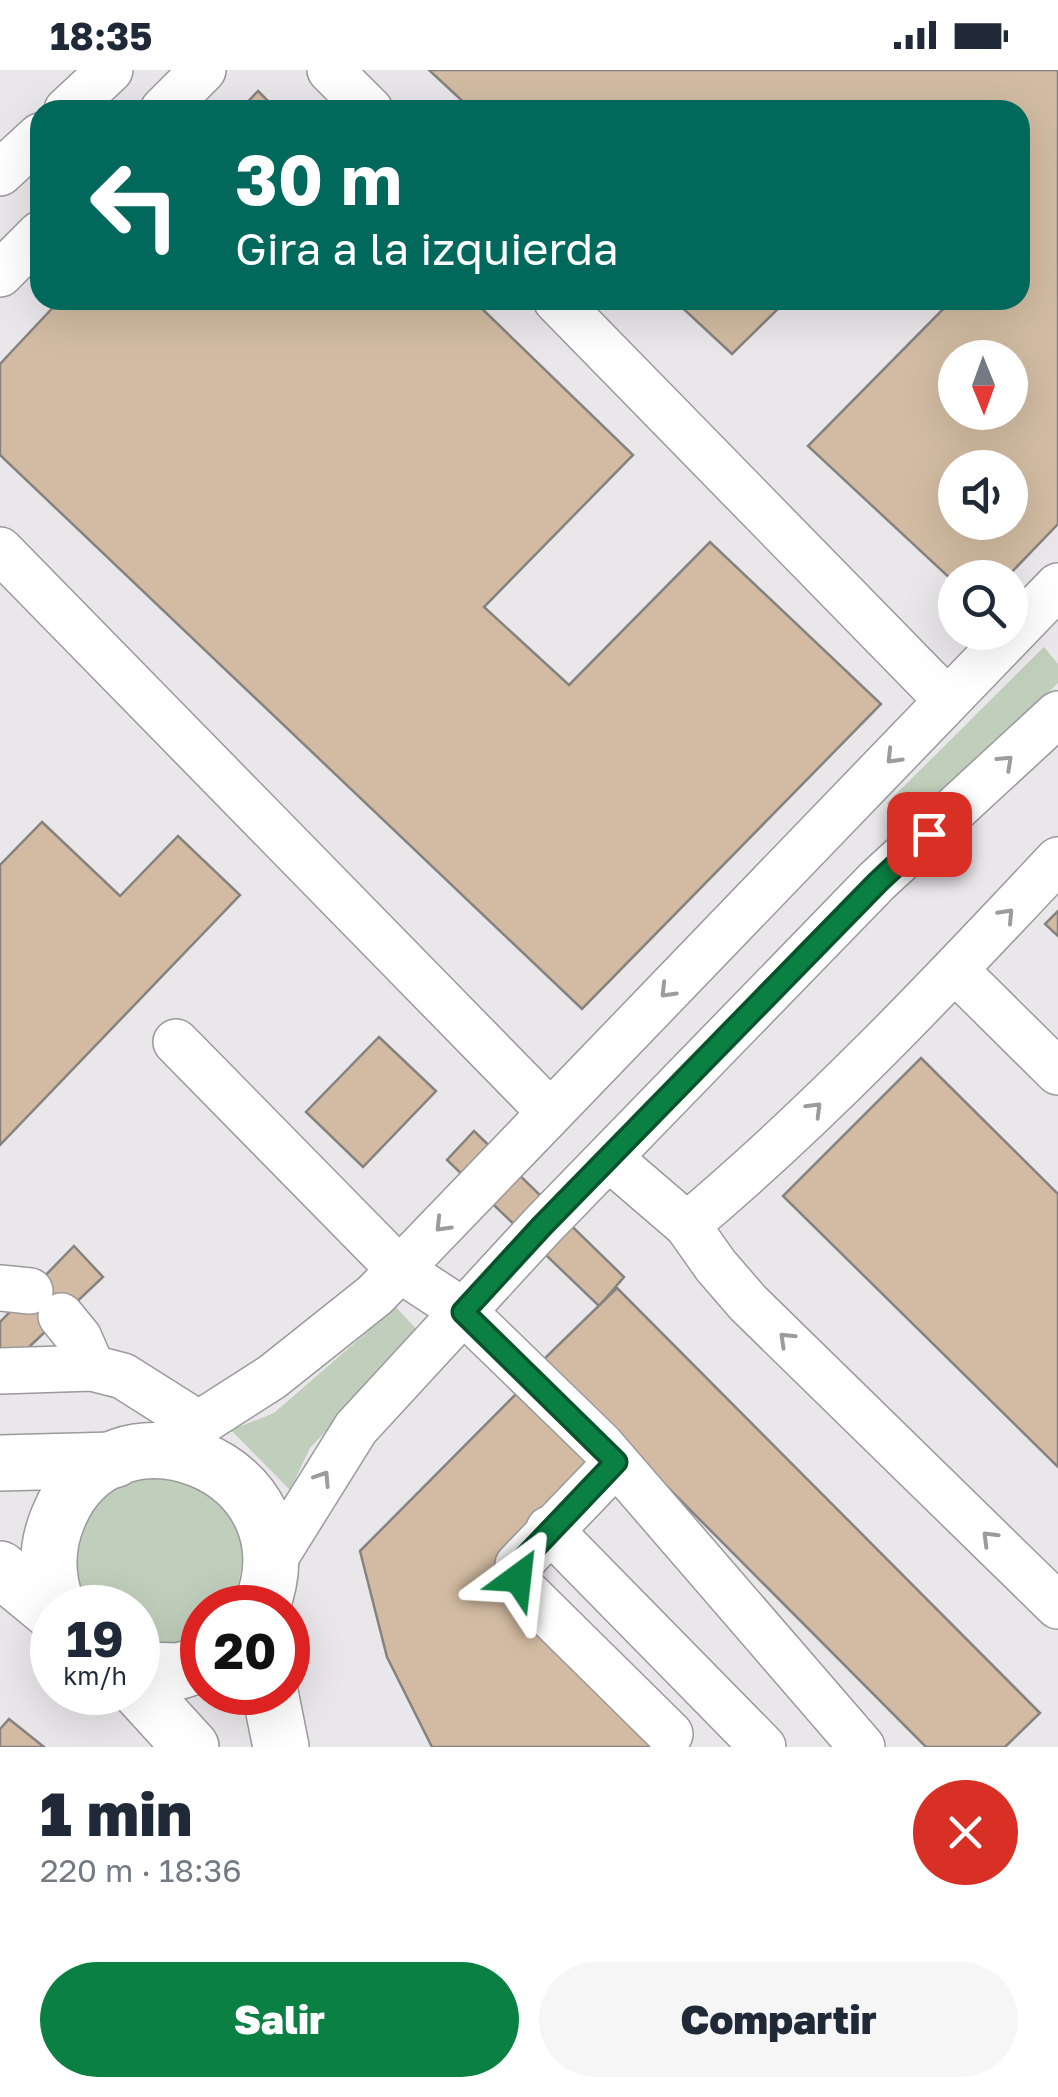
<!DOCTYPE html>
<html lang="es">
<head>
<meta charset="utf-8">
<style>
	:root { --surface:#fff; --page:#f6f6f7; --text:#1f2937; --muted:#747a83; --accent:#0b8043 }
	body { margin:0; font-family:"Golos Text",sans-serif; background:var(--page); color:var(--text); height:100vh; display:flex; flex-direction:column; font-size:38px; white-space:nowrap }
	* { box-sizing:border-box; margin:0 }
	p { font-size:32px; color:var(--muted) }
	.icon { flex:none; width:55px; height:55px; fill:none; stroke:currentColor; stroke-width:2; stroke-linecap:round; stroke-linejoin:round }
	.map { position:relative; height:1677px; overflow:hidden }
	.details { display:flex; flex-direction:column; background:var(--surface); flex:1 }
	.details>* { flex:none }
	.guide { position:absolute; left:30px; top:30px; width:1000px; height:210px; border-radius:30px; box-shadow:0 10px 40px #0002; background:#00695c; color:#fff; overflow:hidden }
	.needle { width:65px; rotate:179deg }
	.tools { position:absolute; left:938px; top:270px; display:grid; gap:20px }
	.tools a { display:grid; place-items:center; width:90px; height:90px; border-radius:50%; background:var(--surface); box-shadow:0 10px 40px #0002; font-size:50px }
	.speed { position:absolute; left:30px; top:1515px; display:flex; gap:20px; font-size:50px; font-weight:700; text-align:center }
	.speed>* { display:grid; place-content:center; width:130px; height:130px; border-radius:50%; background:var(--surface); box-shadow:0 10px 40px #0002; line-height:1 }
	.speed small { font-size:25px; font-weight:400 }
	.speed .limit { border:15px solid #d22; background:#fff; color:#111 }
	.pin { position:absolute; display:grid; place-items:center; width:85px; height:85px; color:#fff; margin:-42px; border-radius:20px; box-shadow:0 5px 15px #0006 }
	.me { position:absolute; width:110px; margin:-55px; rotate:30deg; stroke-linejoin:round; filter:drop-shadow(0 0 8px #0008) }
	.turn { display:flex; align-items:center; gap:35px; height:210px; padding:0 40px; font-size:45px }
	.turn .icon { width:130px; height:130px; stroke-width:2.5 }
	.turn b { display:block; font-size:70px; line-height:85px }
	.round { display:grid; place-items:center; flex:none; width:105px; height:105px; border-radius:52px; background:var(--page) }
	.overview { display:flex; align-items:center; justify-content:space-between; height:170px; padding:0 40px }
	h1 { font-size:60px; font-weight:800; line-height:75px }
	.button { display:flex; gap:20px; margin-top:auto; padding:20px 40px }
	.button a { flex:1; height:115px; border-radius:60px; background:var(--accent); color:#fff; font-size:40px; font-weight:800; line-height:115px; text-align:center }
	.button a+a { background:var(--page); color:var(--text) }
	.status { display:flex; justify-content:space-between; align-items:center; height:70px; padding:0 50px; background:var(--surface); direction:ltr }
	.status svg { height:28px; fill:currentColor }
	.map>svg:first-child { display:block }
	.green { fill:#c0cfbc }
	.building { fill:#d2bba2; stroke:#85827f; stroke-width:2.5; fill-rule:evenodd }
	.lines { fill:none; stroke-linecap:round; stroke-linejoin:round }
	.minor-casing { stroke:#9b999c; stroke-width:48 }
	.major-casing { stroke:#9b999c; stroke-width:58 }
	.minor { stroke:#fff; stroke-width:45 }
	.major { stroke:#fff; stroke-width:55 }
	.oneway { stroke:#9c9c9c }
	.route-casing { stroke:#07532c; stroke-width:25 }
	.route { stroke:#0b8043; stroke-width:18 }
</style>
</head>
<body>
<div class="status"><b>18:35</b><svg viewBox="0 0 49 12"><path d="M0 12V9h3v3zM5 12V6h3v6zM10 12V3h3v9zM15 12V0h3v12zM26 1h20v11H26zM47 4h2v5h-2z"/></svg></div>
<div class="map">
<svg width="1058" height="1677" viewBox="0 0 1058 1677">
	<rect width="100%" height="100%" fill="#eae7eb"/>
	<g class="green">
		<path d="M1044 577 1058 594V613L909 755 887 733Z"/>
		<path d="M396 1237 419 1262 310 1378 290 1420 231 1360 274 1343Z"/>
		<path d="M158 1400 214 1419 246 1468 235 1537 202 1538V1570L138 1579V1538L80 1537 68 1468 101 1419Z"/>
	</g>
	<g class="building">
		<path d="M429 0H1058V454L1006 508H955V513L808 376 952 230H1020V40H472ZM955 288H1010V342H955ZM955 398H1010V452H955Z"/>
		<path d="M258 21 277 40H240Z"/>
		<path d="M60 230H473L633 385 484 537 569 615 710 472 881 634 582 939 0 385V294Z"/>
		<path d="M674 230H787L732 284Z"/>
		<path d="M42 752 120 826 178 766 240 825 0 1075V795Z"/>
		<path d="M1058 841V866L1045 854Z"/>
		<path d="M379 967 436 1021 363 1097 306 1042Z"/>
		<path d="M921 988 1058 1124V1397L783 1126Z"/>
		<path d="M474 1061 624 1207 599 1236 447 1090Z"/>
		<path d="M74 1176 103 1207 9 1296 0 1288V1252Z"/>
		<path d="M617 1218 1040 1643 1005 1677H926L542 1291Z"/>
		<path d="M520 1320 594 1394 494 1501 675 1677H432L387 1587 360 1481Z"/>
		<path d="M9 1649 44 1677H0V1659Z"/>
	</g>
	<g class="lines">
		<defs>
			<g id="minor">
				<path d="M330 0 370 40"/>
				<path d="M67 40 110 0"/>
				<path d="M163 40 203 0"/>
				<path d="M0 103 40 66"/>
				<path d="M0 204 40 164"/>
				<path d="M556 230 947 630"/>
				<path d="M0 480 550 1042"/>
				<path d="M1058 790C940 916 820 1043 687 1155L716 1196 748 1233 1058 1536"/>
				<path d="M955 900 1058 1002"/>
				<path d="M176 972 399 1199 463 1241 601 1375 862 1677"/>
				<path d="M609 1088 687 1155"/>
				<path d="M0 1218 30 1221"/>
				<path d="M61 1246 79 1268 92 1298"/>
				<path d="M0 1301 92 1298 123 1306 199 1354"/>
				<path d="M158 1380 272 1307 375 1225 1058 516"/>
				<path d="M616 1393 518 1495V1508L524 1520 670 1664"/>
				<path d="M549 1459 763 1677"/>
				<path d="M273 1491 356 1358 542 1156 877 811 1058 644"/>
			</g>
			<g id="major">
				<path d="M0 1393 114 1390"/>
				<path d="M0 1499 52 1542"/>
				<path d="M58 1538C46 1508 46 1477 58 1448 110 1316 318 1395 261 1538"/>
				<path d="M138 1600 180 1601 202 1594"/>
				<path d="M138 1619 191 1677"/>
				<path d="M270 1622 281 1677"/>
			</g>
		</defs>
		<use href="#minor" class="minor-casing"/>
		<use href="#major" class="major-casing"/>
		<use href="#minor" class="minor"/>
		<use href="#major" class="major"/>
	</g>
	<defs><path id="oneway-chevron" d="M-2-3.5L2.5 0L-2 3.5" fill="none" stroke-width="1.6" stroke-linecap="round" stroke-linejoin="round" transform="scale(2.5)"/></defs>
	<g class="oneway">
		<use href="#oneway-chevron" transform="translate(893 687) rotate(134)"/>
		<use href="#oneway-chevron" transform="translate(1006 692) rotate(-43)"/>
		<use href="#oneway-chevron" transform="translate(1007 845) rotate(-47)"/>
		<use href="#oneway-chevron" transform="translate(667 921) rotate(134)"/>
		<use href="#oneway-chevron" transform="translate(815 1039) rotate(-45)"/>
		<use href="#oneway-chevron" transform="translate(442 1155) rotate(134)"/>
		<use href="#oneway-chevron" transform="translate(786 1269) rotate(-136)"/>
		<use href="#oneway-chevron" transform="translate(323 1408) rotate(-57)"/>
		<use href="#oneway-chevron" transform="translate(989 1468) rotate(-135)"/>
	</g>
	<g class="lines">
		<defs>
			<path id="route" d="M518 1508V1495L616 1392 463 1242 542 1156 878 812 929 764"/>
		</defs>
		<use href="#route" class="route-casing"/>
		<use href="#route" class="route"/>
	</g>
</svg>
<div class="tools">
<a><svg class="needle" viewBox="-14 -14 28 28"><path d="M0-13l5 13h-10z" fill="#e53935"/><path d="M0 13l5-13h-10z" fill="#747a83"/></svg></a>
<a><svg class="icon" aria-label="sound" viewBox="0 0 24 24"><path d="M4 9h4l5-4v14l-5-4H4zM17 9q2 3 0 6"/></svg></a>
<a><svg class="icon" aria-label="search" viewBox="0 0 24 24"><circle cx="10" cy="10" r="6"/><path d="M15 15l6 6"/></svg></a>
</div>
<div class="speed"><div>19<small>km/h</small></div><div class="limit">20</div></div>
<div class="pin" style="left:929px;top:764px;background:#d93025"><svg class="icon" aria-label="arrive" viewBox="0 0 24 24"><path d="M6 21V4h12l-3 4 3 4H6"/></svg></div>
<svg class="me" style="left:518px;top:1508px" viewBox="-20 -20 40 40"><path d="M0-17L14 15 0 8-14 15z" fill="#0b8043" stroke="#fff" stroke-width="4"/></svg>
<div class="guide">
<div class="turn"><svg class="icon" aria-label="left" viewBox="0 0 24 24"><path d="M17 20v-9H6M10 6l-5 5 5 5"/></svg><div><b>30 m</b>Gira a la izquierda</div></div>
</div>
</div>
<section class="details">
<div class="overview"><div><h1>1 min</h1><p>220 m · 18:36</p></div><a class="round" style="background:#d93025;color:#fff"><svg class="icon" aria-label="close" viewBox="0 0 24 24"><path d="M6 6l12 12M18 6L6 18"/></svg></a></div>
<div class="button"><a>Salir</a><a>Compartir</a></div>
</section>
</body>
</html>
